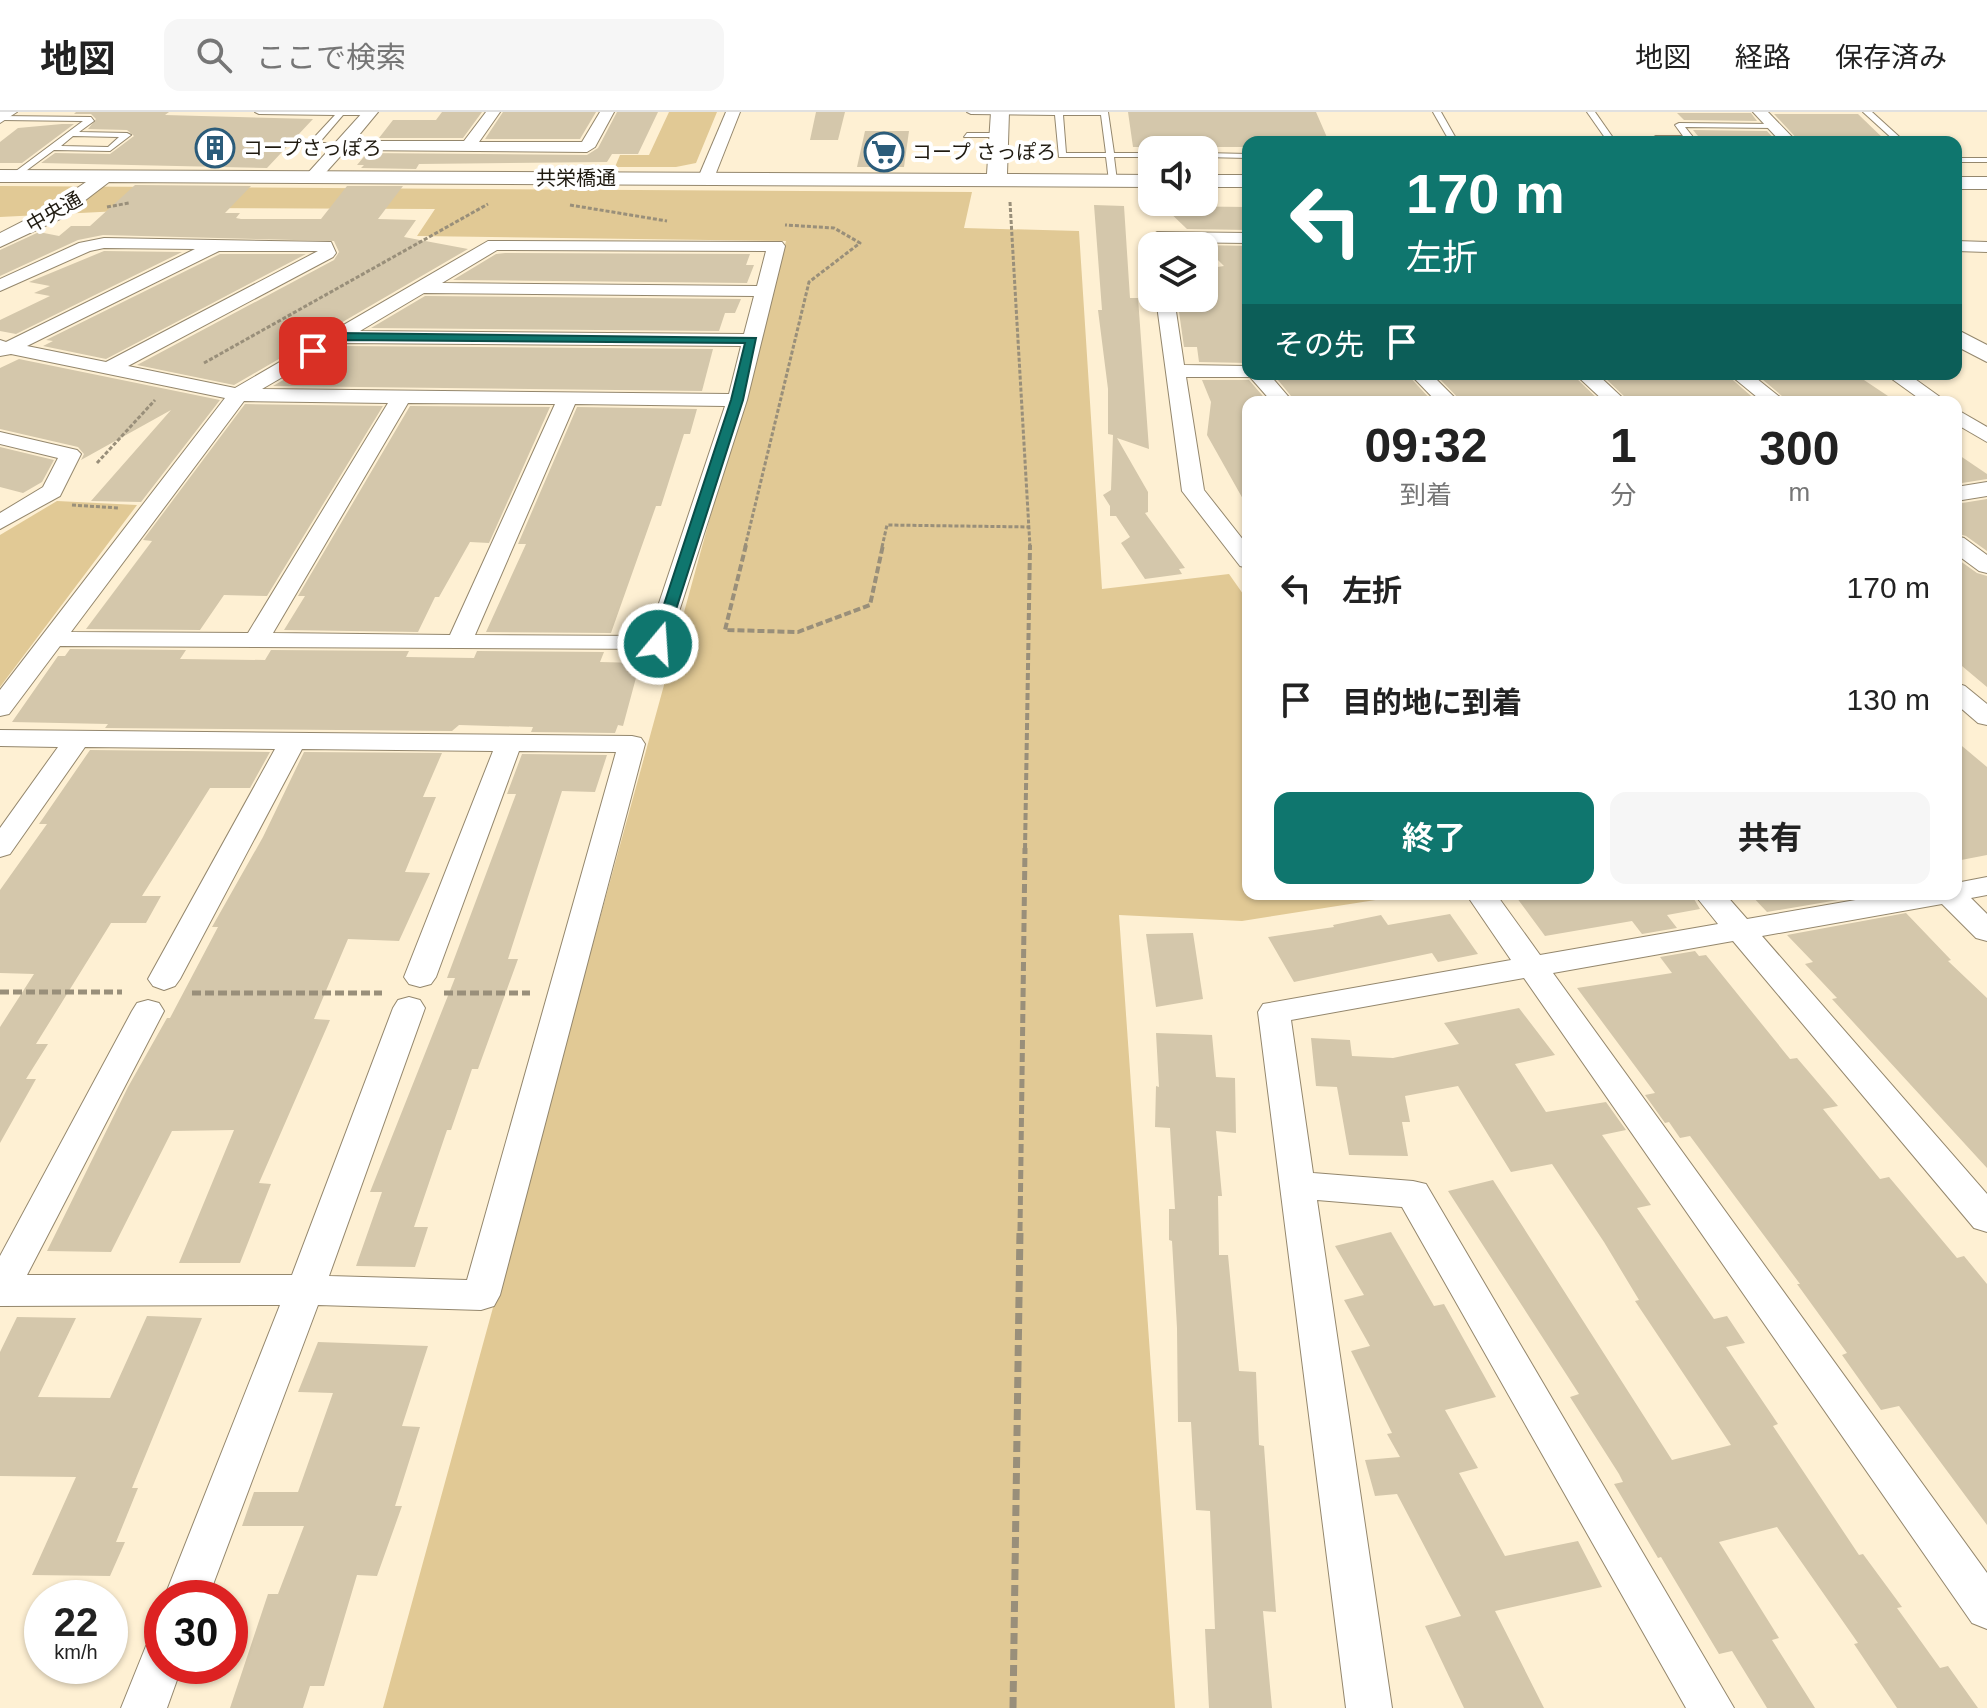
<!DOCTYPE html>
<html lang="ja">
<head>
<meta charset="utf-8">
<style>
	:root { --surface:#fff; --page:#f6f6f6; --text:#222; --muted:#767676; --line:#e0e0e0; --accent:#0f766e }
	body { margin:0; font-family:Arial,"Noto Sans JP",sans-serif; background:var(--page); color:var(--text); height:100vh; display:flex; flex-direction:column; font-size:30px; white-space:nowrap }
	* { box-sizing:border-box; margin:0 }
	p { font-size:26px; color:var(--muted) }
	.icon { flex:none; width:44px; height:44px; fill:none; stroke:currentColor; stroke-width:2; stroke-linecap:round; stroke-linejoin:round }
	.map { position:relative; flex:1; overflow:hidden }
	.sheet { position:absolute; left:1242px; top:284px; width:720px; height:504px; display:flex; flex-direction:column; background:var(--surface); border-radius:16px; box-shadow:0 2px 6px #0004 }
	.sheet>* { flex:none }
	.top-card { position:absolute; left:1242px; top:24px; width:720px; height:244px; border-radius:16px; box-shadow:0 2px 6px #0004; background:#0f766e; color:#fff; overflow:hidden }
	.controls { position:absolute; left:1138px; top:24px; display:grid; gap:16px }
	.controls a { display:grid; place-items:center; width:80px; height:80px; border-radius:16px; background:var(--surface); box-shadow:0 2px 6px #0004; font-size:40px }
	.speed { position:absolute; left:24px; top:1468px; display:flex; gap:16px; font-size:40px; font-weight:700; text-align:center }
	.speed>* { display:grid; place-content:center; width:104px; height:104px; border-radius:50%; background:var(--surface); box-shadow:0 2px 6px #0004; line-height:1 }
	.speed small { font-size:20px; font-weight:400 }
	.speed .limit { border:12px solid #d22; background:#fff; color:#111 }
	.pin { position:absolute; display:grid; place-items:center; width:68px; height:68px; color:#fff; margin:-34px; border-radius:16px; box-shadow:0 4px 12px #0006 }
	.me { position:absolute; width:88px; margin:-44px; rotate:18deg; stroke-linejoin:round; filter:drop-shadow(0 0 6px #0008) }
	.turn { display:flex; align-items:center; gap:28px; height:168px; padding:0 32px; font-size:36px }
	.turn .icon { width:104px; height:104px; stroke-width:2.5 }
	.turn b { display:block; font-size:56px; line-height:68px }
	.then { display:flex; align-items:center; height:76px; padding:0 32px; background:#0003; gap:16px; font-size:30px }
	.eta { display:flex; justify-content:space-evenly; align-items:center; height:136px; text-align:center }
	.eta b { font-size:48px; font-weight:700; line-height:56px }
	.primary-button { display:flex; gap:16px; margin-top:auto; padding:16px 32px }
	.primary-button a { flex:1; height:92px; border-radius:16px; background:var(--accent); color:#fff; font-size:32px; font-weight:700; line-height:92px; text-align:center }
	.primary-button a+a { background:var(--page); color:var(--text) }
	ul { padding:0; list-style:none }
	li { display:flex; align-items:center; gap:24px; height:112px; padding:0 32px }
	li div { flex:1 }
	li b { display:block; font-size:30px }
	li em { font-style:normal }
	header { display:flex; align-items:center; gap:48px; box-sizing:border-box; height:112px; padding:0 40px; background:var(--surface); border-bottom:2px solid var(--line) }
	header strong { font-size:38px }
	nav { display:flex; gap:44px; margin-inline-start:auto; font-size:28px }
	.search { width:560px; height:72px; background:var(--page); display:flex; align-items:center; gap:20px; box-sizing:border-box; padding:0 28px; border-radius:16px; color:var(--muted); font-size:30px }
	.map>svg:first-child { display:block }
	.green { fill:#e1c995 }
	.building { fill:#d4c7ab }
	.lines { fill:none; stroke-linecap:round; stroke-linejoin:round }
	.service-casing { stroke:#94876d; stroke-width:2 }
	.minor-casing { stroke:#94876d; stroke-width:2 }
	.tertiary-casing { stroke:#94876d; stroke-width:2 }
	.path-far3 { stroke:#998f7a; stroke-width:3; stroke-dasharray:4 2; stroke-linecap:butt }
	.path-far2 { stroke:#998f7a; stroke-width:4; stroke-dasharray:7 3; stroke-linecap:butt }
	.path-far1 { stroke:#998f7a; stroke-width:5; stroke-dasharray:9 4; stroke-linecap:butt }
	.path { stroke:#998f7a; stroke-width:7; stroke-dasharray:11 5; stroke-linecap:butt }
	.service { fill:#fff; fill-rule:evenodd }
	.minor { fill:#fff; fill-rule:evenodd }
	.tertiary { fill:#fff; fill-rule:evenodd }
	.route { fill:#0f766e; stroke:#0a4d48; stroke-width:2 }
	.labels { text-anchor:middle; stroke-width:8; stroke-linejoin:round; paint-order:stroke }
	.far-poi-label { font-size:20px; fill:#1f1a10; stroke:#fff; text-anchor:start }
	.far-street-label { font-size:20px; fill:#1f1a10; stroke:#fff }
</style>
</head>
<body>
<header>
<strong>地図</strong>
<div class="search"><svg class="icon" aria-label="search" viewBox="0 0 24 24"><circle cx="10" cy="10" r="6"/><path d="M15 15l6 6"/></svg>ここで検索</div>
<nav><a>地図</a><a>経路</a><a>保存済み</a></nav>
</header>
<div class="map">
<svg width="1987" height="1596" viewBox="0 0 1987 1596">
	<rect width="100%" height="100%" fill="#fef0d3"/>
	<g class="green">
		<path d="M669 0H717L696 51 676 55H615L620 43H649Z"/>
		<path d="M0 74 972 80 964 116 1079 119 1102 477 1229 462 1248 489V782H1414L1242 809 1119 803 1175 1596H383L786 129 417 124 435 97 180 96 0 105Z"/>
		<path d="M57 389 137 393 0 575V423Z"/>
	</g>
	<g class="building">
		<path d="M76 0H169L165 3 313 7 267 56 41 51 55 41 110 42 134 24 127 18 88 17 96 7 91 2H74Z"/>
		<path d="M442 0H482L463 26H379L393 8H436Z"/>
		<path d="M503 0H596L580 27H485Z"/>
		<path d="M617 0H658L638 42H612L607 50 419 52 416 57 361 56 364 53H357L367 41 587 43 598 36Z"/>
		<path d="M816 0H845L838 28H810Z"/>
		<path d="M1128 0H1316L1329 30H1248V35H1133Z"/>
		<path d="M1677 1H1751L1757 9 1684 8Z"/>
		<path d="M1774 2H1858L1887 30H1800Z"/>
		<path d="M62 12H74L22 51H0V30L18 16Z"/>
		<path d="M1693 18 1767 19 1777 30H1703Z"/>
		<path d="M865 19H909L904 55H857Z"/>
		<path d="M135 73 251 74 225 101H240L236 106 241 107H321L347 74H403L378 107 416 108 404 125 468 137 234 273 137 253 334 148 339 140 334 129 103 123 78 128 0 164V138L39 120 59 124 71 114H90Z"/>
		<path d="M1094 93 1124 94 1130 186H1138L1149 337 1117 326 1148 380V400L1145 401 1185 456 1179 457 1182 462 1145 467 1121 431 1130 425 1116 404H1110V394L1103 383 1111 378 1113 323 1108 322V277L1098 198H1102Z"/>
		<path d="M1163 94 1248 95V118L1187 117Z"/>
		<path d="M1203 133 1248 134V251L1199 250 1197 235H1184L1177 186H1204V157L1224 154Z"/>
		<path d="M104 139 182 140 16 222 0 219V208L50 184 34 181 50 174 29 170Z"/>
		<path d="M505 141 750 142 746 153H754L747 171 453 168 496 142Z"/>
		<path d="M220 142H306L106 247 43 234 53 229 46 228Z"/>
		<path d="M425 184 741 187 735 201H725L719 219 371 216Z"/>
		<path d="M342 234 713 237 702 279 273 274Z"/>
		<path d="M19 247 220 288 141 390 91 389 171 298 81 348 84 342 78 335 0 317V256Z"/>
		<path d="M1273 262H1407L1433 290H1296Z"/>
		<path d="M1435 262H1572L1601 290H1462Z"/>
		<path d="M1601 262H1726L1758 290H1630Z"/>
		<path d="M1756 262H1855L1897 290H1789Z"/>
		<path d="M1202 268H1249L1268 290H1248V396L1207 323 1211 290Z"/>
		<path d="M245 292 383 294 267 484 224 483 200 518 86 517 152 429 143 428Z"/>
		<path d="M410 294 550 295 489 431 470 430 439 485H435L418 520 284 518 305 484H298Z"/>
		<path d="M577 295 697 297 690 322H684L661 394H656L611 521 486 520 526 432H518Z"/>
		<path d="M0 335 54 348 42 370 23 381 0 375Z"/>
		<path d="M1956 341 1987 362V367L1956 372Z"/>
		<path d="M1987 387V439L1966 424 1956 421V392Z"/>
		<path d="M1956 446 1977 461 1987 464V575L1956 549Z"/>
		<path d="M70 537 186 538 180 547 265 548 271 538 409 539 406 545 474 546 477 539 604 540 600 550 640 551 623 614 618 613 615 621 531 620 533 615 459 613 452 619 105 616 108 612 12 610 58 544H65Z"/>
		<path d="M1956 629 1987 655V743L1956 749Z"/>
		<path d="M90 638 270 640 250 676H210L142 784H161L146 811H111L36 932H48L26 967H36L0 1031V915L34 862 0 861V778L47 712H39Z"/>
		<path d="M304 640 442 641 423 685H436L405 760 430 761 399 829 348 827 314 907 330 908 259 1071 271 1072 240 1151H179L234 1018 172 1019 111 1140 47 1139 128 975 167 906H170L218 815H212L263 725Z"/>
		<path d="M522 642 607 643 595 680 562 679 508 847H518L478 957H472L451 1018H447L414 1115H428L415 1155 356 1154 382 1080H370L455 866H447L516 682H507Z"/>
		<path d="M1514 782H1691L1700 797 1667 803 1677 816 1642 822 1632 809 1545 824Z"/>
		<path d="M1750 782H1873L1767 800Z"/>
		<path d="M1906 801 1951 848 1948 849 1987 886V1056L1832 887 1837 886 1805 852 1813 850 1787 823Z"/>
		<path d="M1450 802 1478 842 1438 850 1432 841 1294 870 1268 825 1334 815 1333 813 1381 803 1388 813Z"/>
		<path d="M1193 821 1203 887 1156 895 1146 822Z"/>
		<path d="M1695 839 1699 844 1706 843 1790 947 1797 946 1838 994 1823 997 1880 1067 1889 1065 1957 1146 1964 1144 1987 1172V1413L1899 1294 1881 1298 1842 1243 1847 1241 1797 1172H1800L1690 1024 1680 1026 1669 1010 1665 1011 1645 983 1655 981 1577 876 1672 861 1660 845Z"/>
		<path d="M1519 896 1555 943 1515 952 1546 1000 1606 990 1626 1018 1602 1023 1651 1093 1637 1096 1714 1207 1727 1204 1745 1231 1726 1235 1778 1312 1773 1314 1859 1443 1863 1442 1902 1495 1897 1496 1940 1556 1948 1554 1978 1596H1897L1854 1532 1858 1531 1777 1415 1719 1430 1779 1526 1772 1528 1815 1596H1767L1732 1539 1719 1542 1661 1445 1658 1446 1614 1372 1623 1370 1619 1362 1570 1285 1579 1282 1448 1079 1493 1068 1672 1348 1731 1333 1635 1189 1639 1188 1604 1130 1552 1052 1511 1060 1458 974 1405 984 1410 1010H1402L1408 1044 1349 1043 1337 975 1316 974 1311 926 1350 928 1352 944 1393 946 1459 932 1444 911Z"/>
		<path d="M1156 921 1212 923 1216 965 1235 966 1236 1021 1216 1019 1222 1084H1218L1219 1143H1228L1239 1259 1256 1260 1259 1333 1264 1334 1276 1500 1263 1499 1272 1596H1209L1205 1517H1215L1210 1399 1196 1398 1191 1310H1178L1177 1216 1172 1129 1169 1128V1097H1175L1170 1016 1155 1015 1156 974 1159 975Z"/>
		<path d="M1391 1120 1434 1194 1444 1192 1496 1285 1445 1298 1478 1356 1459 1361 1505 1444 1578 1429 1602 1475 1495 1499 1544 1596H1464L1425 1514 1461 1504 1397 1382 1375 1384 1365 1348 1400 1345 1387 1322 1392 1321 1351 1239 1370 1234 1344 1188 1364 1183 1335 1134Z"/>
		<path d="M147 1204 202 1206 132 1376H138L116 1430H125L110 1464 32 1463 76 1365 0 1364V1240L17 1205 76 1206 38 1285 110 1286Z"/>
		<path d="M318 1230 428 1234 402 1314 420 1315 395 1394H402L377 1464 357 1463 324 1574H310L303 1596H230L268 1482H278L304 1414H242L254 1380H298L333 1281 298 1280Z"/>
	</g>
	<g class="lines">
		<defs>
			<g id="service">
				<path d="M255 0H373L374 1 370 3H343L319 31H341L344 35H312L309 31 335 3 259 2Z"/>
				<path d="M967 0H1108L1114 41H1152V45H1114L1117 69 1113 72 1109 69 1106 45H1059L1055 3 971 2ZM1063 3H1101L1106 41H1066Z"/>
				<path d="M1433 0H1441L1458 30H1450Z"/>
				<path d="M1587 0H1595L1616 30H1608Z"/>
				<path d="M1863 0H1872L1905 30H1896Z"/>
				<path d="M0 4 91 5 94 9 79 20 127 21 131 23 110 39 54 38 15 67 12 66V62L83 9 2 8ZM73 24 119 25 108 35 61 34Z"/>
				<path d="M1679 11 1773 12 1777 14 1773 16 1685 15 1697 30H1655L1652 26 1656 24H1683L1675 13Z"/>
				<path d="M967 21H999L1003 23 999 25H964Z"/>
				<path d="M1510 28H1544L1548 30H1506Z"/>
				<path d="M1204 41 1248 42V46L1204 45Z"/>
				<rect x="1956" y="46" width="31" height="4"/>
			</g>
			<g id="minor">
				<path d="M0 0H17L0 11Z"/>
				<path d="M363 0H378L354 29H464L486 0H500L479 30H582L600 0H614L595 35 587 40 346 38 319 68H307V62Z"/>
				<path d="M726 0H740L714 66 712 69H700L698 66Z"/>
				<path d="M1753 0H1768L1797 30H1781Z"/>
				<path d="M1157 120 1248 121V131L1166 130 1167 134H1152V138L1149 125Z"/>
				<path d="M104 126 331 130 336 141 333 145 128 254 235 276 488 129 782 130 785 134 747 288 667 537 60 534 9 602 0 604V578L225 286 11 242 0 244V228L6 230 195 137 104 136 90 139 0 179V167L79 131ZM497 138 766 139 757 174 442 171ZM219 139H318L106 250 27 234ZM424 181 754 184 744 222 360 219ZM341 231 741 234 729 282 262 277ZM244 289 388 291 248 521 71 520ZM408 291 555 292 450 523 273 521ZM575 292 725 294 648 524 475 523Z"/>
				<path d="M1956 129 1987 130V140L1956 139Z"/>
				<path d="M1156 186H1174L1184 253 1248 254V262H1269L1293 290H1272L1250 265H1186L1204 378 1248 434V456L1240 454 1182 379Z"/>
				<path d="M1410 262H1431L1459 290H1437Z"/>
				<path d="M1575 262H1597L1627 290H1605Z"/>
				<path d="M1729 262H1751L1786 290H1763Z"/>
				<path d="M1885 262H1908L1947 290H1924Z"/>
				<path d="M1956 297 1987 315V330L1956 312Z"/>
				<path d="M0 320 77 338 81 342 60 384 0 417V401L43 375 58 346 0 332Z"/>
				<path d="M1987 370V384L1956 389V375Z"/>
				<path d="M1956 424 1964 426 1987 443V461L1979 459 1956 442Z"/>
				<path d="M1956 571 1965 574 1987 592V613L1978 611 1956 592Z"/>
				<path d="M0 618 632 624 641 626 645 632 500 1183 494 1194 481 1198 318 1193 208 1486H164L280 1193 0 1194V1144L132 899 137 891 148 888 159 891 164 899 27 1163H292L393 896 398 888 409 885 420 888 425 896 329 1164 467 1168 616 640 519 639 436 865 431 872 420 875 409 872 404 865 493 639 302 637 180 867 175 874 164 878 153 874 148 867 275 637 85 635 10 742 0 745V716L58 635 0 634Z"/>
				<path d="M1987 765V783L1971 786 1987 802V829L1976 826 1942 792 1762 824 1987 1082V1120L1974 1116 1733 829 1553 861 1987 1461V1517L1972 1511 1524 866 1291 908 1313 1061 1413 1069 1426 1072 1734 1596H1686L1402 1095 1317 1088 1392 1596H1346L1258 900 1263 892 1511 848 1466 782H1496L1540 843 1718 812 1694 782H1725L1747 807 1890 782H1956V771Z"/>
				<path d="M162 1528V1554H182L167 1596H121L146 1534Z"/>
			</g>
			<g id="tertiary">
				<path d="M991 0H1009L1007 62 1152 63V75L109 70 62 106 0 135V121L47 97 86 70H0V58L987 62Z"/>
				<rect x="1204" y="63" width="44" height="12"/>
				<rect x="1956" y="65" width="31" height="12"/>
				<path d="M1956 217 1987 233V250L1956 234Z"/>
			</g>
		</defs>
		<use href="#service" class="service-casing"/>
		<use href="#minor" class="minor-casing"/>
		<use href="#tertiary" class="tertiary-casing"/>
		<g class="path-far3">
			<path d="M1010 90 1030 435"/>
			<path d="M570 93 667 109"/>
			<path d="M107 95 129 91"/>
			<path d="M204 251 488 92"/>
			<path d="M97 351 155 288"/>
			<path d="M72 393 118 396"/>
			<path d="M745 435 809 170 860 131 834 116 785 113"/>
			<path d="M882 435 887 413 1030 415"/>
		</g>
		<g class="path-far2">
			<path d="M746 433 725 518 798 520 870 493 883 433"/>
			<path d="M1025 738 1030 433"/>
		</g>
		<g class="path-far1">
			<path d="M0 880H122"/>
			<path d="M192 881H382"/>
			<path d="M444 881H530"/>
			<path d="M1020 1119 1025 736"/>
		</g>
		<path class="path" d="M1013 1596 1020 1117"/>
		<use href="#service" class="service"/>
		<use href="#minor" class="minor"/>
		<use href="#tertiary" class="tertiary"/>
	</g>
	<path class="route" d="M338 221 756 226 743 288 664 535H653L651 532 731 288 745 231 340 228 317 242 307 239Z"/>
	<defs>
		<symbol id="building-ring" viewBox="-11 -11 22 22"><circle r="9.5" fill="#fff" stroke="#2b5c7a" stroke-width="1.5"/><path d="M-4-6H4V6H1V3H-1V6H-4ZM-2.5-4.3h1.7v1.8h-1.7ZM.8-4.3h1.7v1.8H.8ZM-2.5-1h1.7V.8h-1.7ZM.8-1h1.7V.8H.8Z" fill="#2b5c7a"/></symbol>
		<symbol id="supermarket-ring" viewBox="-11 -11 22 22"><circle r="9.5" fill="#fff" stroke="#2b5c7a" stroke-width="1.5"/><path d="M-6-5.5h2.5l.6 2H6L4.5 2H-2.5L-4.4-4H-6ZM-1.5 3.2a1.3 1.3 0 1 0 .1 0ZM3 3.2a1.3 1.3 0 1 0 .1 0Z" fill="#2b5c7a"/></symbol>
	</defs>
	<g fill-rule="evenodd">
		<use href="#building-ring" x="193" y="14" width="44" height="44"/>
		<use href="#supermarket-ring" x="862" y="18" width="44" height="44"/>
	</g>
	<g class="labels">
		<g class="far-poi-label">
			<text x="243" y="43">コープさっぽろ</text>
			<text x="912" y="47">コープ さっぽろ</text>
		</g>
		<g class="far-street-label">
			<text x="576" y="73">共栄橋通</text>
			<text transform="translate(54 100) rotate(-30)" y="7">中央通</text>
		</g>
	</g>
</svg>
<div class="controls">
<a><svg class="icon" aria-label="sound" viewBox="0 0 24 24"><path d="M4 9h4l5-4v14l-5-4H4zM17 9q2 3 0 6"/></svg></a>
<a><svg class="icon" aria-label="layers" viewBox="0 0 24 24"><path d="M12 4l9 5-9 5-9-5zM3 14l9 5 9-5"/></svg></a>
</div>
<div class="speed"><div>22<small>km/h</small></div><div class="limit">30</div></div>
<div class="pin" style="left:313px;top:239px;background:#d93025"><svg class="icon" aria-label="arrive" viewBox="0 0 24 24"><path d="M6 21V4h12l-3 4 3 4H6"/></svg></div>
<svg class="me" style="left:658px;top:532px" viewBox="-20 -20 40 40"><circle r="17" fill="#0f766e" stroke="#fff" stroke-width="3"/><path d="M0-11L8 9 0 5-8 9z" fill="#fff"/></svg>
<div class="top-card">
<div class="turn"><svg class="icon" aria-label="left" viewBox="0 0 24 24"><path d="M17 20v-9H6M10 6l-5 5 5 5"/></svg><div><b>170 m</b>左折</div></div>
<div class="then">その先<svg class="icon" aria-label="arrive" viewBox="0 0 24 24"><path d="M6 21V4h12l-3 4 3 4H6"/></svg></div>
</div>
<section class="sheet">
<div class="eta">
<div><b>09:32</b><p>到着</p></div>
<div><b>1</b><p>分</p></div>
<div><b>300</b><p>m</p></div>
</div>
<ul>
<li><svg class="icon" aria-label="left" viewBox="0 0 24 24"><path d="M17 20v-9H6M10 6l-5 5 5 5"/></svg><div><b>左折</b></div><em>170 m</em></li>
<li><svg class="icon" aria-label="arrive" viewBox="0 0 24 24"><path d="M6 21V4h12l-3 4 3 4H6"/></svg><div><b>目的地に到着</b></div><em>130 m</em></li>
</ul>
<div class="primary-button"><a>終了</a><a>共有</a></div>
</section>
</div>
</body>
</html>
